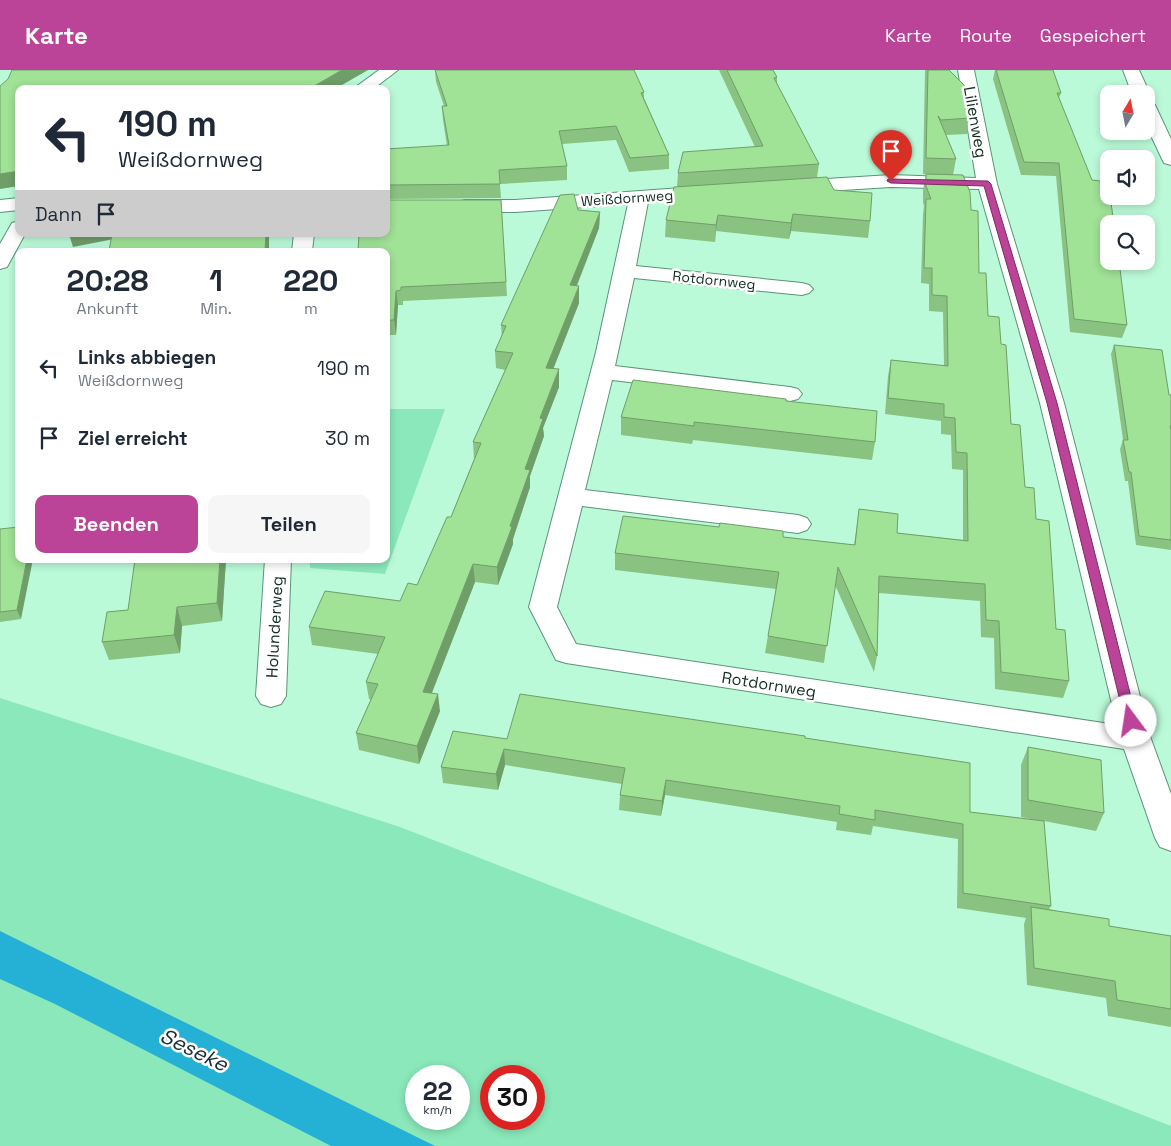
<!DOCTYPE html>
<html lang="de">
<head>
<meta charset="utf-8">
<style>
	:root { --surface:#fff; --page:#f6f6f7; --text:#1f2937; --muted:#747a83; --accent:#bb4398 }
	body { margin:0; font-family:"Space Grotesk",sans-serif; background:var(--page); color:var(--text); height:100vh; display:flex; flex-direction:column; font-size:19px; white-space:nowrap }
	* { box-sizing:border-box; margin:0 }
	p { font-size:16px; color:var(--muted) }
	.icon { flex:none; width:28px; height:28px; fill:none; stroke:currentColor; stroke-width:2; stroke-linecap:round; stroke-linejoin:round }
	.map { position:relative; flex:1; overflow:hidden }
	.side { position:absolute; left:15px; top:178px; width:375px; height:315px; display:flex; flex-direction:column; background:var(--surface); border-radius:10px; box-shadow:0 2px 8px #0003 }
	.side>* { flex:none }
	.hud { position:absolute; left:15px; top:15px; width:375px; height:152px; border-radius:10px; box-shadow:0 2px 8px #0003; background:#fff; color:var(--text); overflow:hidden }
	.needle { width:32px; rotate:10deg }
	.tools { position:absolute; left:1100px; top:15px; display:grid; gap:10px }
	.tools a { display:grid; place-items:center; width:55px; height:55px; border-radius:10px; background:var(--surface); box-shadow:0 2px 8px #0003; font-size:25px }
	.speed { position:absolute; left:405px; top:995px; display:flex; gap:10px; font-size:25px; font-weight:700; text-align:center }
	.speed>* { display:grid; place-content:center; width:65px; height:65px; border-radius:50%; background:var(--surface); box-shadow:0 2px 8px #0003; line-height:1 }
	.speed small { font-size:12px; font-weight:400 }
	.speed .limit { border:8px solid #d22; background:#fff; color:#111 }
	.pin { position:absolute; display:grid; place-items:center; width:42px; height:42px; color:#fff; margin:-51px -21px; border-radius:50% 50% 50% 0; rotate:-45deg; box-shadow:0 0 5px #0007 }
	.pin .icon { rotate:45deg }
	.me { position:absolute; width:55px; margin:-28px; rotate:346deg; stroke-linejoin:round; filter:drop-shadow(0 0 4px #0008) }
	.turn { display:flex; align-items:center; gap:18px; height:105px; padding:0 20px; font-size:22px }
	.turn .icon { width:65px; height:65px; stroke-width:2.5 }
	.turn b { display:block; font-size:35px; line-height:42px }
	.then { display:flex; align-items:center; height:48px; padding:0 20px; background:#0003; gap:10px; font-size:19px }
	.eta { display:flex; justify-content:space-evenly; align-items:center; height:85px; text-align:center }
	.eta b { font-size:30px; font-weight:800; line-height:35px }
	.cta { display:flex; gap:10px; margin-top:auto; padding:10px 20px }
	.cta a { flex:1; height:58px; border-radius:10px; background:var(--accent); color:#fff; font-size:20px; font-weight:800; line-height:58px; text-align:center }
	.cta a+a { background:var(--page); color:var(--text) }
	ul { padding:0; list-style:none }
	li { display:flex; align-items:center; gap:15px; height:70px; padding:0 20px }
	li div { flex:1 }
	li b { display:block; font-size:19px }
	li em { font-style:normal }
	header { display:flex; align-items:center; gap:30px; box-sizing:border-box; height:70px; padding:0 25px; background:var(--accent); color:#fff }
	header strong { font-size:24px }
	nav { display:flex; gap:28px; margin-inline-start:auto; font-size:18px }
	.map>svg:first-child { display:block }
	.green { fill:#8ae8ba; fill-rule:evenodd }
	.water { fill:#25b0d5 }
	.lines { fill:none; stroke-linecap:round; stroke-linejoin:round }
	.minor-casing { stroke:#599577; stroke-width:2 }
	.minor { fill:#fff; fill-rule:evenodd }
	.wall { fill:#8ac281 }
	.shaded-wall { fill:#709e69 }
	.building { fill:#a0e296; stroke:#709e69 }
	.route { fill:#bb4398; stroke:#7a2c63 }
	.labels { text-anchor:middle; stroke-width:5; stroke-linejoin:round; paint-order:stroke }
	.far-street-label { font-size:14px; fill:#122c20; stroke:#fff }
	.street-label { font-size:16px; fill:#122c20; stroke:#fff }
	.near-water-label { font-size:21px; font-style:italic; fill:#182e35; stroke:#fff }
</style>
</head>
<body>
<header>
<strong>Karte</strong>
<nav><a>Karte</a><a>Route</a><a>Gespeichert</a></nav>
</header>
<div class="map">
<svg width="1171" height="1076" viewBox="0 0 1171 1076">
	<rect width="100%" height="100%" fill="#bbfad9"/>
	<g class="green">
		<path d="M386 339H445L385 504 310 498V489H386Z"/>
		<path d="M0 628 400 757 1171 1056V1076H0ZM416 1006H459V1049H416ZM491 1006H534V1049H491Z"/>
	</g>
	<path class="water" d="M0 861 435 1076H331L55 934 0 909Z"/>
	<g class="lines">
		<defs>
			<g id="minor">
				<path d="M379 0H398L373 19H353Z"/>
				<path d="M958 0H974L997 114 1064 333 1151 669 1171 724V781L1160 777 1155 768 1124 679 566 593 556 590 529 537 596 282 628 134 515 142H465L458 140 455 136 458 132 465 130H515L709 116 716 118 719 122 716 126 648 132 636 196 802 213 809 215 813 219 809 223 802 225 634 208 615 296 790 317 798 319 802 324 798 329 790 331 612 310 585 420 798 445 807 448 811 454 807 460 798 463 582 436 557 537 576 574 1117 655 1040 333 979 119 891 117 794 123 787 121 784 117 787 113 794 111 891 105 976 108Z"/>
				<path d="M1123 0H1139L1150 24 1147 28 1146 24H1132Z"/>
				<path d="M1146 30 1152 31 1155 35 1171 69V95L1164 93 1162 89 1146 55Z"/>
				<path d="M19 128V140L0 142V130Z"/>
				<path d="M19 151V164H25L7 197 0 199V174L12 153Z"/>
				<path d="M294 164H314L312 181H292Z"/>
				<path d="M265 489H291L286 626 281 634 271 637 261 634 256 626Z"/>
			</g>
		</defs>
		<use href="#minor" class="minor-casing"/>
		<use href="#minor" class="minor"/>
	</g>
	<g class="wall">
		<path d="M435 0 644 22V28L669 85V99L629 102 616 70 562 74 567 96V110L500 114 501 128 386 129V79L447 76 443 50 442 36H444L436 12Z"/>
		<path d="M719 0H773L777 7V14L819 94 817 107 834 120 870 151 868 168 791 161 789 169 716 161 715 172 665 167 666 150 677 117 678 103 755 77Z"/>
		<path d="M925 0H949L970 48 967 64 946 65 956 89 953 105 971 140 979 203 988 246 1001 274 1011 354 1025 417 1036 449 1056 559 1069 611 1063 628 995 619 994 568 981 567 980 531 879 523 877 586 874 602 835 515 824 593 765 583 776 519 615 500V483L783 467 854 475 859 439 897 463 963 470V400L952 399 951 365 941 364V351L885 344 888 306 891 290 944 296 943 242 929 241V214L921 213 923 144 924 136 923 132V120L926 104H923Z"/>
		<path d="M995 0H1053L1061 23 1059 28 1127 255 1122 268 1070 262 1056 106 1021 105 993 9Z"/>
		<path d="M501 130 507 226 403 231V235H398L396 265H386V181Z"/>
		<path d="M578 140 600 142 599 158 577 216 579 233 553 299H559V317L543 358 544 366 530 406V417L513 469V474L498 515 475 512 432 623 440 641 419 694 359 680 356 663 371 630 369 629 366 612 378 584 312 575 309 557 400 531 417 515 451 447 474 389 473 372 505 300 496 298 495 281 502 267 501 255Z"/>
		<path d="M1114 275 1169 325H1171V480L1136 475 1128 411H1125L1120 379 1123 370 1111 284Z"/>
		<path d="M786 331 875 372 872 390 693 370 692 374 621 365V347Z"/>
		<path d="M0 459 21 549 0 552Z"/>
		<path d="M226 489 222 551 182 556 180 583 109 590 102 572Z"/>
		<path d="M805 668 970 742 1036 750 1021 747V695L1028 677 1104 743 1096 761 1044 751 1051 836 1049 839 1109 856 1171 866V957L1108 946 1106 928 1027 915 1024 854 1026 848 957 838 958 769 873 756 871 765 836 760 837 752 665 725 661 746 619 740 620 725 622 714 505 695 498 720 443 713 441 697 507 669Z"/>
	</g>
	<g class="shaded-wall">
		<path d="M342 0H368L335 19H309Z"/>
		<path d="M19 101V116L0 119V104Z"/>
		<path d="M600 142 599 158 570 232V215Z"/>
		<path d="M793 144 791 161 789 169 791 153Z"/>
		<path d="M718 145 716 161 715 172 716 155Z"/>
		<path d="M69 164H118L119 168 73 177Z"/>
		<path d="M266 164H269V181H265Z"/>
		<path d="M579 216V233L547 315 546 298Z"/>
		<path d="M396 221 398 235 396 265 394 250Z"/>
		<path d="M559 299V317L543 358 544 366 530 406V417L513 469V474L498 515 497 497 540 348Z"/>
		<path d="M27 489H33L21 549 17 540Z"/>
		<path d="M220 489H226L222 551 217 533Z"/>
		<path d="M473 494 475 512 425 640 423 622Z"/>
		<path d="M177 537 182 556 180 583 174 565Z"/>
		<path d="M438 624 440 641 419 694 417 676Z"/>
		<path d="M504 679 505 695 498 720 496 704Z"/>
		<path d="M666 710 665 725 661 746 662 731Z"/>
	</g>
	<g class="building">
		<path d="M12 0H342L309 19H19V101L0 104V16L8 9Z"/>
		<path d="M435 0H634L644 22 641 23 669 85 630 88 616 56 559 61 567 96 499 100 500 114 386 115V79L449 75 442 36H447Z"/>
		<path d="M727 0H773L777 7 774 8 819 94 678 103 683 82 763 76Z"/>
		<path d="M928 0H949L964 15 970 48 941 50 938 46 956 89 926 88Z"/>
		<path d="M996 0H1053L1061 23H1057L1092 110 1108 112 1109 126H1110L1114 154H1109V191H1119L1127 255 1074 249 1059 93 1024 92Z"/>
		<path d="M926 104 963 105 970 122 971 140 978 141 979 203H986L988 246 999 247 1001 274 1006 275 1011 354 1020 355 1025 417 1034 418 1036 449 1049 451 1056 559 1065 560 1069 611 1001 602 999 551 986 550 985 514 879 506 877 586 838 497 827 576 768 566 779 502 615 483 623 446 719 457 720 453 783 461V467L855 475 859 439 898 444 897 463 968 471 967 383 956 382 955 348 944 347V334L888 328 891 290 948 296 947 226 932 225V198H924L926 129H931L926 116Z"/>
		<path d="M827 107 834 120 872 123 870 151 793 144 791 153 718 145 716 155 666 150 674 117Z"/>
		<path d="M574 124 578 140 600 142 570 215 579 216 546 298 559 299 540 348 543 349 525 399 530 400 510 456 512 457 497 497 473 494 423 622 438 624 417 676 356 663 378 614 366 612 385 567 309 557 325 521 400 531 408 513 417 515 447 447H451L481 373 473 372 513 283 495 281 506 256 501 255 560 125Z"/>
		<path d="M386 130H501L506 212 401 217V220L396 221 394 250H386V181H358L359 164H386Z"/>
		<path d="M112 164H266L265 181H109Z"/>
		<path d="M1114 275 1162 280 1169 325H1171V356H1170L1171 360V470L1139 466 1131 402H1129L1123 370H1128Z"/>
		<path d="M633 310 786 329V331L877 341 875 372 694 352V356L621 347Z"/>
		<path d="M19 457V489H27L17 540 0 542V459Z"/>
		<path d="M135 489H220L217 533 177 537 174 565 102 572 107 542 128 540Z"/>
		<path d="M520 624 805 666V668L970 693V742L1044 751 1051 836 963 823V754L875 740V750L839 744 840 736 666 710 662 731 620 725 625 698 504 679 496 704 441 697 453 661 507 669Z"/>
		<path d="M1028 677 1101 690 1104 743 1028 730Z"/>
		<path d="M1031 837 1109 849V856L1171 866V939L1117 930 1115 911 1034 898Z"/>
	</g>
	<path class="route" d="M888 109 988 111 991 114 1057 333 1137 651 1135 654H1127L1125 651 1047 333 984 116 891 113 887 111Z"/>
	<g class="labels">
		<g class="far-street-label">
			<text transform="translate(627 128) rotate(-4)" y="5">Weißdornweg</text>
			<text transform="translate(714 210) rotate(6)" y="5">Rotdornweg</text>
		</g>
		<g class="street-label">
			<text transform="translate(976 52) rotate(80)" y="6">Lilienweg</text>
			<text transform="translate(274 557) rotate(-87)" y="6">Holunderweg</text>
			<text transform="translate(769 614) rotate(9)" y="6">Rotdornweg</text>
		</g>
		<g class="near-water-label">
			<text transform="translate(194 980) rotate(26)" y="7">Seseke</text>
		</g>
	</g>
</svg>
<div class="tools">
<a><svg class="needle" viewBox="-14 -14 28 28"><path d="M0-13l5 13h-10z" fill="#e53935"/><path d="M0 13l5-13h-10z" fill="#747a83"/></svg></a>
<a><svg class="icon" aria-label="sound" viewBox="0 0 24 24"><path d="M4 9h4l5-4v14l-5-4H4zM17 9q2 3 0 6"/></svg></a>
<a><svg class="icon" aria-label="search" viewBox="0 0 24 24"><circle cx="10" cy="10" r="6"/><path d="M15 15l6 6"/></svg></a>
</div>
<div class="speed"><div>22<small>km/h</small></div><div class="limit">30</div></div>
<div class="pin" style="left:891px;top:111px;background:#d93025"><svg class="icon" aria-label="arrive" viewBox="0 0 24 24"><path d="M6 21V4h12l-3 4 3 4H6"/></svg></div>
<svg class="me" style="left:1131px;top:651px" viewBox="-20 -20 40 40"><circle r="19" fill="#fff"/><path d="M0-13L10 11 0 6-10 11z" fill="#bb4398"/></svg>
<div class="hud">
<div class="turn"><svg class="icon" aria-label="left" viewBox="0 0 24 24"><path d="M17 20v-9H6M10 6l-5 5 5 5"/></svg><div><b>190 m</b>Weißdornweg</div></div>
<div class="then">Dann<svg class="icon" aria-label="arrive" viewBox="0 0 24 24"><path d="M6 21V4h12l-3 4 3 4H6"/></svg></div>
</div>
<section class="side">
<div class="eta">
<div><b>20:28</b><p>Ankunft</p></div>
<div><b>1</b><p>Min.</p></div>
<div><b>220</b><p>m</p></div>
</div>
<ul>
<li><svg class="icon" aria-label="left" viewBox="0 0 24 24"><path d="M17 20v-9H6M10 6l-5 5 5 5"/></svg><div><b>Links abbiegen</b><p>Weißdornweg</p></div><em>190 m</em></li>
<li><svg class="icon" aria-label="arrive" viewBox="0 0 24 24"><path d="M6 21V4h12l-3 4 3 4H6"/></svg><div><b>Ziel erreicht</b></div><em>30 m</em></li>
</ul>
<div class="cta"><a>Beenden</a><a>Teilen</a></div>
</section>
</div>
</body>
</html>
